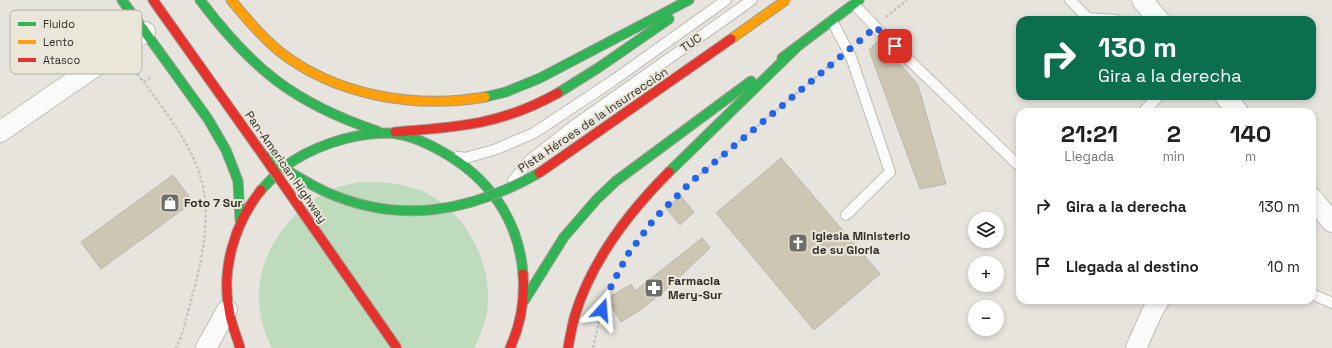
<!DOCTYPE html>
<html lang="es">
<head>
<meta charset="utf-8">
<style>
	:root { --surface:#fff; --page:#f6f6f6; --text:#202124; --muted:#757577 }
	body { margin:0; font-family:"Space Grotesk",sans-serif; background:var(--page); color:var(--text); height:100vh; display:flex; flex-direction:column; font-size:15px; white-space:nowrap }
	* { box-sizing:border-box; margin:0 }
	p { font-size:13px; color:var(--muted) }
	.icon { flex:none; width:22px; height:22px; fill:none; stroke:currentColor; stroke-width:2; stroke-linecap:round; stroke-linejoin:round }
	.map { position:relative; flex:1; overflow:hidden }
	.sheet { position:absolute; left:1016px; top:108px; width:300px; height:196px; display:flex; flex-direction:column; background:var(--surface); border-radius:12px; box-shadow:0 2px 6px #0003 }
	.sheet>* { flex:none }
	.banner { position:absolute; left:1016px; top:16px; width:300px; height:84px; border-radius:12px; box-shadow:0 2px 6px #0003; background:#0b6e4f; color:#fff; overflow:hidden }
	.buttons { position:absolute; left:968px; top:212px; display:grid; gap:8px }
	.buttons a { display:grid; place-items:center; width:36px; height:36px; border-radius:50%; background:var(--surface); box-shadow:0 2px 6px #0003; font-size:20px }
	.pin { position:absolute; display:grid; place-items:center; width:34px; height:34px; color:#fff; margin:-17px; border-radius:8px; box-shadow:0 2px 6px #0006 }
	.me { position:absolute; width:44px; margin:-22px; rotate:19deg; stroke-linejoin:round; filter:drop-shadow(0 0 3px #0008) }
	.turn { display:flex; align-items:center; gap:14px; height:84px; padding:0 16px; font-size:18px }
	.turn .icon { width:52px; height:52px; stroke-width:2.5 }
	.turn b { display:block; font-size:28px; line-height:34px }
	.eta { display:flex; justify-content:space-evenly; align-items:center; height:68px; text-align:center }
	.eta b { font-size:24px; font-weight:700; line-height:28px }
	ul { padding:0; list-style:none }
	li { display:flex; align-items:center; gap:12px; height:60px; padding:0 16px }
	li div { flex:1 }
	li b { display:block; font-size:15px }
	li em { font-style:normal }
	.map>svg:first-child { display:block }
	.green { fill:#bfdbbe }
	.building { fill:#cdc6b3; stroke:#bbb9b3 }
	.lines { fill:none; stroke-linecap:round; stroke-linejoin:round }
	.lane-casing { stroke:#c0beb9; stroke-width:12 }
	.street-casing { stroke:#c0beb9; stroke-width:22 }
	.fast-casing { stroke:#a09a8e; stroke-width:11 }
	.slow-casing { stroke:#a09a8e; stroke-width:11 }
	.jam-casing { stroke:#a09a8e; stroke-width:11 }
	.path { stroke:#c5c5c3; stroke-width:2.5; stroke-dasharray:3 2; stroke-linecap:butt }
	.lane { stroke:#fbfbfa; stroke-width:10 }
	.street { stroke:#fbfbfa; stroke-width:20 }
	.fast { stroke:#30b455; stroke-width:9 }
	.slow { stroke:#ff9f0a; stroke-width:9 }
	.jam { stroke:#e5322d; stroke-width:9 }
	.fast-bridge-casing { stroke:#a09a8e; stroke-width:11; stroke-linecap:butt }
	.slow-bridge-casing { stroke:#a09a8e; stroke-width:11; stroke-linecap:butt }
	.jam-bridge-casing { stroke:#a09a8e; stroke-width:11; stroke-linecap:butt }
	.fast-bridge { stroke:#30b455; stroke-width:9 }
	.slow-bridge { stroke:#ff9f0a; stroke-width:9 }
	.jam-bridge { stroke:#e5322d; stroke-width:9 }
	.route { stroke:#2563eb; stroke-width:7; stroke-dasharray:0 12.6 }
	.labels { text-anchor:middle; stroke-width:4; stroke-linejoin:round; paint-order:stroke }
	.street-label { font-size:12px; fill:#302f2a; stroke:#eae6d9 }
	.poi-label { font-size:12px; font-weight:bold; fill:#302f2a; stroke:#eae6d9; text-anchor:start }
	.key { fill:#eae6d9; stroke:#b2afa4; stroke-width:1 }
	.key-label { font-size:11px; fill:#302f2a }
</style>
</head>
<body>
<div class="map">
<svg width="1332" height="348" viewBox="0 0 1332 348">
	<rect width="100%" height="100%" fill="#e6e4dd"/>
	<path class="green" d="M361 182C383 182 404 183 424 192 463 211 487 253 488 295 489 314 482 332 474 348H272C269 341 265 333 263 325 247 270 280 216 329 191 338 186 351 184 361 182Z"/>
	<g class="building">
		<path d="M879 40 918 85 946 184 920 189 869 50Z"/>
		<path d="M781 158 880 274 814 330 716 213Z"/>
		<path d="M173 175 193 202 101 269 81 242Z"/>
		<path d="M681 196 694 212 680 225 666 208Z"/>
		<path d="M702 238 710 248 671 285 642 309 621 322 607 299 631 284 635 291Z"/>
	</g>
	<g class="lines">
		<defs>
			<g id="lane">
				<path d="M1070 0 1088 18 1116 20"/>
				<path d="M854 4 884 36 1017 164"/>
				<path d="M832 21 851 57 890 172 846 215"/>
				<path d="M1143 112 1159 96"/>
				<path d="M458 157 465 158 494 150 534 133 611 82 726 0"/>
				<path d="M513 181 530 160 576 124 752 0"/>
				<path d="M1312 294 1332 303"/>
			</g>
			<g id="street">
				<path d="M1142 0 1159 20"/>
				<path d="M1225 96 1238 112"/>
				<path d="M0 132 145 32"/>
				<path d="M1312 198 1332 222"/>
				<path d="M206 348 227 310"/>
				<path d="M1136 348 1152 312 1159 300"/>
			</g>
			<g id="fast">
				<path d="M122 0 208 119 226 150 238 181 240 220"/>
				<path d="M200 0C252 69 294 103 377 131"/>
				<path d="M782 58 859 0"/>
				<path d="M558 93 598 68 669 19"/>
				<path d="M485 97 506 92 540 78 689 0"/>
				<path d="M669 172 797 47"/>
				<path d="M261 190C268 183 275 175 282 169 309 147 350 134 384 133 405 133 423 141 441 151 488 177 519 219 523 274"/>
				<path d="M524 301 564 237 597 199 616 181 751 81"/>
			</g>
			<path id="slow" d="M231 0C246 18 261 36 279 51 336 96 415 109 485 97"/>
			<g id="jam">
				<path d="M153 0 263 155"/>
				<path d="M395 132C458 127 501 125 558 93"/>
				<path d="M240 348C237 337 232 326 230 315 220 272 234 224 261 190"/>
				<path d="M510 348C521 324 525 300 523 274"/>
				<path d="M568 348C570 337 572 326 575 315 592 260 629 212 669 172"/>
			</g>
		</defs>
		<use href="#lane" class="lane-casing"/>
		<use href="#street" class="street-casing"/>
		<use href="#fast" class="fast-casing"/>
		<use href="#slow" class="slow-casing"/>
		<use href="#jam" class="jam-casing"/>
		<g class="path">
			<path d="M886 17 907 0"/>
			<path d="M131 66C155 97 193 144 202 182 214 231 194 289 181 337L176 348"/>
			<path d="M144 82 151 77"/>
			<path d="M692 181 835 61"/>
			<path d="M593 348 602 310"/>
		</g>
		<use href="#lane" class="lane"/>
		<use href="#street" class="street"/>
		<use href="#fast" class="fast"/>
		<use href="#slow" class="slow"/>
		<use href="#jam" class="jam"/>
		<defs>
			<path id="fast-bridge" d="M263 155C283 168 304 182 326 192 400 225 470 212 539 173"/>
			<path id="slow-bridge" d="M731 39 786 0"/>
			<g id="jam-bridge">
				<path d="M263 155 397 348"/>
				<path d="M539 173 731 39"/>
			</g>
		</defs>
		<use href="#fast-bridge" class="fast-bridge-casing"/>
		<use href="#slow-bridge" class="slow-bridge-casing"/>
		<use href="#jam-bridge" class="jam-bridge-casing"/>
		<use href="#fast-bridge" class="fast-bridge"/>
		<use href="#slow-bridge" class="slow-bridge"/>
		<use href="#jam-bridge" class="jam-bridge"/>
	</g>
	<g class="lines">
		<path class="route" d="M602 310 605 298 628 254 655 218 691 182 876 27 895 46"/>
	</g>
	<defs>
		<symbol id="shop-square" viewBox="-11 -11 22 22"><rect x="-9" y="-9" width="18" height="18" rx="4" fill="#706e69" stroke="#eae6d9"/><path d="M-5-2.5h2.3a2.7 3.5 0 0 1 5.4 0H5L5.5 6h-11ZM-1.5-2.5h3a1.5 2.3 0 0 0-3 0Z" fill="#fff"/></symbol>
		<symbol id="church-square" viewBox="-11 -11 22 22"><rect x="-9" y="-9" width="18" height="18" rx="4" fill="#706e69" stroke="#eae6d9"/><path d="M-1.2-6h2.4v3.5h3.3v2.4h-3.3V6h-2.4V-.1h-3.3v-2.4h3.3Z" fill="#fff"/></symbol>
		<symbol id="pharmacy-square" viewBox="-11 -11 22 22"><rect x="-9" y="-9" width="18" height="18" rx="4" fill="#706e69" stroke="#eae6d9"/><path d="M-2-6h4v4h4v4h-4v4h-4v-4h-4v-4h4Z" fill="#fff"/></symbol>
	</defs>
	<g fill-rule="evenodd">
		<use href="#shop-square" x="159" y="192" width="22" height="22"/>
		<use href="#church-square" x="787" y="232" width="22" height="22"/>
		<use href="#pharmacy-square" x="643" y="277" width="22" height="22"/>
	</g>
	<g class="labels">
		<g class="street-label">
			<text transform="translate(691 43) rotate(-35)" y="4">TUC</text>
			<text transform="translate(593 120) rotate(-34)" y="4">Pista Héroes de la Insurrección</text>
			<text transform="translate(286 167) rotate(55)" y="4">Pan-American Highway</text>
		</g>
		<g class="poi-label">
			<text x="184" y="207">Foto 7 Sur</text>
			<text x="812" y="240">Iglesia Ministerio<tspan x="812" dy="14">de su Gloria</tspan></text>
			<text x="668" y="285">Farmacia<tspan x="668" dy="14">Mery-Sur</tspan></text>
		</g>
	</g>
	<rect x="10" y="10" width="132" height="64" rx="6" class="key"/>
	<rect x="18" y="22" width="18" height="4" fill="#30b455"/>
	<rect x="18" y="40" width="18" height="4" fill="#ff9f0a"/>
	<rect x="18" y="58" width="18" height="4" fill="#e5322d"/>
	<g class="key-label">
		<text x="43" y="28">Fluido</text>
		<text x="43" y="46">Lento</text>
		<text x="43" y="64">Atasco</text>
	</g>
</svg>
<div class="buttons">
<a><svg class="icon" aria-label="layers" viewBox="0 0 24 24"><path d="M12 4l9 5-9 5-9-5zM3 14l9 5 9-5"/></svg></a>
<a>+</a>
<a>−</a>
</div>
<div class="pin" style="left:895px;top:46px;background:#d93025"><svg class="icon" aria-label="arrive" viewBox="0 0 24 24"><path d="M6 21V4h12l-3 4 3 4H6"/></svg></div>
<svg class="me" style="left:602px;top:310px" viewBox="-20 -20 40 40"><path d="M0-17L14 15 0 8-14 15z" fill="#2563eb" stroke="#fff" stroke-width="4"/></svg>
<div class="banner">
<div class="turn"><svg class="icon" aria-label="right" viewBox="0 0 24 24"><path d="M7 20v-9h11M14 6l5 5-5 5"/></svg><div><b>130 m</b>Gira a la derecha</div></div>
</div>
<section class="sheet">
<div class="eta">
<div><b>21:21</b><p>Llegada</p></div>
<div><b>2</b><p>min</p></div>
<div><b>140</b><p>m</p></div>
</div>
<ul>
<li><svg class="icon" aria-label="right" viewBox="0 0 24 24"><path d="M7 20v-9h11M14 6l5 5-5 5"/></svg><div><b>Gira a la derecha</b></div><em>130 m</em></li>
<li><svg class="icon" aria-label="arrive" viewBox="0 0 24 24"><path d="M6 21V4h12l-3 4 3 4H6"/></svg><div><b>Llegada al destino</b></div><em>10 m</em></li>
</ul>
</section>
</div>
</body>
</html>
